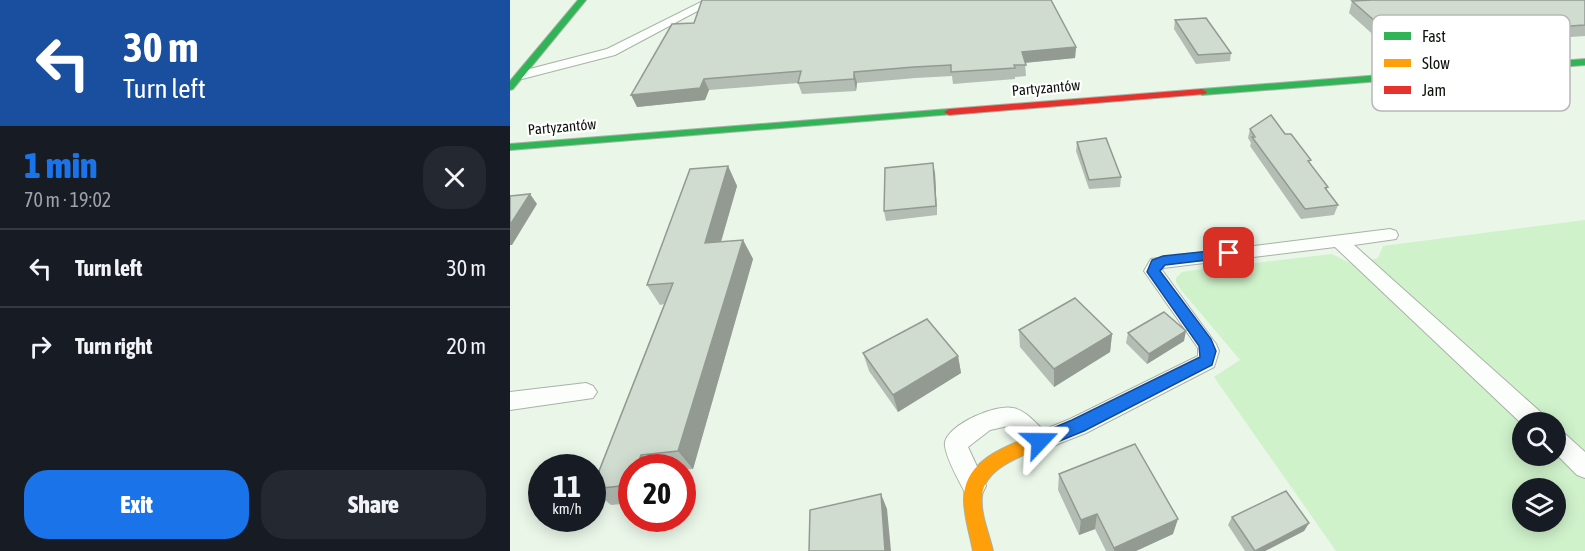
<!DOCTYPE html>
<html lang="en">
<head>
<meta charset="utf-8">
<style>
	:root { --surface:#171b24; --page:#242831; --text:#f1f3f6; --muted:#9ea1a6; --line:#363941; --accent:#1a73e8 }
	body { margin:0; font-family:"Asap Condensed",sans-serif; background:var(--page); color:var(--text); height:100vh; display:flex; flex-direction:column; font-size:22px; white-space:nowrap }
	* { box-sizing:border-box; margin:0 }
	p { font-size:20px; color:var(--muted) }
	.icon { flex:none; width:33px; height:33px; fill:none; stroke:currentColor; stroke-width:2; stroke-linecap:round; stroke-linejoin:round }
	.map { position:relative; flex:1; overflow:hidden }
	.panel { display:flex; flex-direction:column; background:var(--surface); width:510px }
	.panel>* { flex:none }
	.banner { background:#1a4fa0; color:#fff; overflow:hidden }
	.buttons { position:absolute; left:1002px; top:412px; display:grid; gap:12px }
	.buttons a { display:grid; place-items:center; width:54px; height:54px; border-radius:50%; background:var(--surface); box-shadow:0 3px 15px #0003; font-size:30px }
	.speed { position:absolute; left:18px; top:454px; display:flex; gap:12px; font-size:30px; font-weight:700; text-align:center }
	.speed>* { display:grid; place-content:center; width:78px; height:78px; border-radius:50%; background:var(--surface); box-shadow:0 3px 15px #0003; line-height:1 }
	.speed small { font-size:15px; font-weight:400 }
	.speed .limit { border:9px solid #d22; background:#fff; color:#111 }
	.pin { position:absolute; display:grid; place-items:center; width:51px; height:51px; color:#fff; margin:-26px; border-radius:12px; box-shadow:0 3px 9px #0006 }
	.me { position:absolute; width:66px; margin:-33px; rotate:67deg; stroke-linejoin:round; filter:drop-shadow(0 0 4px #0008) }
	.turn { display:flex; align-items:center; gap:21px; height:126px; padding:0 24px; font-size:27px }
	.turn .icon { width:78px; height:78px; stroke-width:2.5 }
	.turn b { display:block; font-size:42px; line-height:51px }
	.round { display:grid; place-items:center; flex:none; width:63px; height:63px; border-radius:24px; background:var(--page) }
	.overview { display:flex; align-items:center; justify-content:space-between; height:102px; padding:0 24px }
	h1 { font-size:36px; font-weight:800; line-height:45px; color:var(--accent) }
	.cta { display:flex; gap:12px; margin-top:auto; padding:12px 24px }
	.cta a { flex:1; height:69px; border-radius:24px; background:var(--accent); color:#fff; font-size:24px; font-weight:800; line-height:69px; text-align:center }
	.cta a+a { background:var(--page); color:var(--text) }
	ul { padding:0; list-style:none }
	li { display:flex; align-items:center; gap:18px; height:78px; padding:0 24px; border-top:2px solid var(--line) }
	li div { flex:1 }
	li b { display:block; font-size:22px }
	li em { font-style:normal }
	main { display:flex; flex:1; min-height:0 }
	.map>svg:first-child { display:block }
	.green { fill:#cff2cb; fill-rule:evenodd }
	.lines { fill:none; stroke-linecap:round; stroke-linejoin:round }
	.lane-casing { stroke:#a9b2a7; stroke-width:2 }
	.fast-casing { stroke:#a9b2a7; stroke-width:2 }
	.slow-casing { stroke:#a9b2a7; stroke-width:2 }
	.jam-casing { stroke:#a9b2a7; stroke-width:2 }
	.lane { fill:#fcfefc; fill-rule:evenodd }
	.fast { fill:#30b455; fill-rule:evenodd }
	.slow { fill:#ff9f0a; fill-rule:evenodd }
	.jam { fill:#e5322d; fill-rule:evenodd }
	.wall { fill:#b4bdb3 }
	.shaded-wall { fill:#929a92 }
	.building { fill:#d1dcd0; stroke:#929a92; stroke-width:1.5 }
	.route { fill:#1a73e8; stroke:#114b97; stroke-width:1.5 }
	.labels { text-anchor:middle; stroke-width:4.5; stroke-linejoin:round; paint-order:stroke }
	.far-street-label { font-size:15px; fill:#0b130a; stroke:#fff }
	.key { fill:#fff; stroke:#b6b8b6; stroke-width:1.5 }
	.key-label { font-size:16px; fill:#0b130a }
</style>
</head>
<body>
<main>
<section class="panel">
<div class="banner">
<div class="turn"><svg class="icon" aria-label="left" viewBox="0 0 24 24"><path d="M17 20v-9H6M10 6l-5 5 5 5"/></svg><div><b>30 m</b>Turn left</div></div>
</div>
<div class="overview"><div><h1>1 min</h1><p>70 m · 19:02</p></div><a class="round"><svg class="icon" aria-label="close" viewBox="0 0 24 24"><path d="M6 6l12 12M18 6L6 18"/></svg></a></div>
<ul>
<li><svg class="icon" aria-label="left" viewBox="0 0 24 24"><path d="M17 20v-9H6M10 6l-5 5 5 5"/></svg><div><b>Turn left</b></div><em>30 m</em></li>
<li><svg class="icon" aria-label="right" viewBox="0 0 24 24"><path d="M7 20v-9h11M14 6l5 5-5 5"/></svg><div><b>Turn right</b></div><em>20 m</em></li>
</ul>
<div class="cta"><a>Exit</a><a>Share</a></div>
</section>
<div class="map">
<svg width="1075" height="551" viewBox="0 0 1075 551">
	<rect width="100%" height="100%" fill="#e9f6e8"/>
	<path class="green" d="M1075 220V551H826L704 377 730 360 672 291 666 282V278L672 272 678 271 822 254 842 264 868 258 873 246ZM1012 423H1046V456H1012ZM1012 489H1046V522H1012Z"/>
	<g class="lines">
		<defs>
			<g id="lane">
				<path d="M195 0H208L105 55 12 79 6 75 8 72 97 49Z"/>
				<path d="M880 229 886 231 888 235 886 239 844 245 1035 416 1038 423 1012 424 825 247 653 268 652 270 706 344 709 351 704 367 576 433 530 451 522 448 498 426 480 430 458 447 476 486 472 494 464 497 456 494C450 483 433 453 435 442 439 424 486 404 503 408 515 410 525 422 533 430L560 419 688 356V348L634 271 641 259Z"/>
				<path d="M76 383 83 386 87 392 83 398 0 410V392Z"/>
				<path d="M1046 430 1054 433 1075 452V478L1067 475 1046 454Z"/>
			</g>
			<g id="fast">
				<path d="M68 0H76L3 89 0 90V81Z"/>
				<path d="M1075 59V65L692 95 687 92 692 89Z"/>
				<path d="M439 109 443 110V114L0 150V144Z"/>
			</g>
			<path id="slow" d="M530 433 536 436 538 441 536 446C514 455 474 467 472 496 470 514 479 533 483 551H463C460 534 454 517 454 500 453 459 499 445 530 433Z"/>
			<path id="jam" d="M692 89 697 92 695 94 439 115 434 112 439 109Z"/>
		</defs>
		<use href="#lane" class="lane-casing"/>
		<use href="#fast" class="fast-casing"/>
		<use href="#slow" class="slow-casing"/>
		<use href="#jam" class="jam-casing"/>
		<use href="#lane" class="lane"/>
		<use href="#fast" class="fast"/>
		<use href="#slow" class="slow"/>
		<use href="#jam" class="jam"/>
	</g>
	<g class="wall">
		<path d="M1075 0V36L889 49 878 48 839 13 842 1Z"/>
		<path d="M665 20 721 53 720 61 686 64 664 29Z"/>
		<path d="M184 23 566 47 565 58 515 63 516 76 505 77V79L443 84 442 76 406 78 347 83 346 91 292 94 288 83 199 90 195 100 127 107Z"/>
		<path d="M740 129 775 134 800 164 818 187 816 190 828 205 824 215 791 219 740 146 741 143 738 138Z"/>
		<path d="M567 142 611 177 610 187 579 189 566 151Z"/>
		<path d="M218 166 227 186 211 242 233 240 243 259 183 469 172 470V468H122V503L101 505 82 489V487L154 304 150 305 137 285Z"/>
		<path d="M425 173 427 215 376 221 374 211Z"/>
		<path d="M509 330 602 334 600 352 544 387 510 347Z"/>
		<path d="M618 333 674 341 637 364 616 343Z"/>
		<path d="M353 353 448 356 451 373 388 412 359 371Z"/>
		<path d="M549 474 663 534 626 551H596L585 529 569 535 548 490Z"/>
		<path d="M722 517 799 523 794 531 755 551H735L718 525Z"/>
	</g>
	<g class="shaded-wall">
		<path d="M566 47 565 58 512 63V52Z"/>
		<path d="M344 72 347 83 346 91 344 79Z"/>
		<path d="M194 79 199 90 195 100 127 107 121 95Z"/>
		<path d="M423 163 425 173 427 215 426 206Z"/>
		<path d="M218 166 227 186 205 262 195 243Z"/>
		<path d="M20 194 27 204 2 245H0V225Z"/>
		<path d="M233 240 243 259 183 469 168 451Z"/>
		<path d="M676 331 674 341 637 364 639 354Z"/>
		<path d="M602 334 600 352 544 387V369Z"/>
		<path d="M448 356 451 373 388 412 383 395Z"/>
		<path d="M131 455 143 468H126Z"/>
		<path d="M371 494 377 509 381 551H375Z"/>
		<path d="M587 514 585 529 569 535 571 520Z"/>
		<path d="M668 519 663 534 626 551H604V548Z"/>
		<path d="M799 523 794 531 755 551H745Z"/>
	</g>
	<g class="building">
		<path d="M192 0H541L566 47 512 52 516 65H504L505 68 441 72V65L404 67 344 72V79L288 83 291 71 194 79 190 88 121 95 162 24 184 23Z"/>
		<path d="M862 0H1075V25L894 37 882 36 842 1Z"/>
		<path d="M696 18 721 53 688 55 665 20Z"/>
		<path d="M761 115 775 134H781L801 160 798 161 818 187 815 188 828 205 795 209 742 137H745L740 129Z"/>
		<path d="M596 138 611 177 579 180 567 142Z"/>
		<path d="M423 163 426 206 374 211 375 168Z"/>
		<path d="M218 166 195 243 233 240 168 451 131 455 126 468H122V481L120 485 82 489 163 283 137 285 180 169Z"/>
		<path d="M20 194 0 225V196Z"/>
		<path d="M565 298 602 334 544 369 509 330Z"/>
		<path d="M654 312 676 331 639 354 618 333Z"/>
		<path d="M417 319 448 356 383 395 353 353Z"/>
		<path d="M625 444 668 519 604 548 587 514 571 520 549 474Z"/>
		<path d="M776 491 799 523 745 551 722 517Z"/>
		<path d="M371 494 375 551H299L300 510Z"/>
	</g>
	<path class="route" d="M719 249 725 253 723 257 655 265 650 271 701 339 706 351 702 365 574 431 530 449 524 447 521 441 524 436 562 420 690 357 689 346 637 272 642 260 653 256Z"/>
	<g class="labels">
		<g class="far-street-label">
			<text transform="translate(536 88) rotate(-5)" y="5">Partyzantów</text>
			<text transform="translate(52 127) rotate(-5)" y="5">Partyzantów</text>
		</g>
	</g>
	<rect x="862" y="15" width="198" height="96" rx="9" class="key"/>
	<rect x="874" y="32" width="27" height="8" fill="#30b455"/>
	<rect x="874" y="59" width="27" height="8" fill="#ff9f0a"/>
	<rect x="874" y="86" width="27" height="8" fill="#e5322d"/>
	<g class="key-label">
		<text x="912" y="42">Fast</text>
		<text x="912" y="69">Slow</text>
		<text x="912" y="96">Jam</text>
	</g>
</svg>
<div class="buttons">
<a><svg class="icon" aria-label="search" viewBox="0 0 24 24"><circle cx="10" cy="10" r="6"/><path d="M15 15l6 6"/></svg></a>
<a><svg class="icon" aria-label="layers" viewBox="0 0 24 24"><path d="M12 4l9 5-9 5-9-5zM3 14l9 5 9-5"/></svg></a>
</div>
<div class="speed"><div>11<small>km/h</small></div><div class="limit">20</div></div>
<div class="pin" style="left:719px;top:253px;background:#d93025"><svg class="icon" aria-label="arrive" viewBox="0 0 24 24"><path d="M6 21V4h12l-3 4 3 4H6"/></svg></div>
<svg class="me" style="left:530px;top:441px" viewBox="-20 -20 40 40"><path d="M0-17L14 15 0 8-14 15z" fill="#1a73e8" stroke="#fff" stroke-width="4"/></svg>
</div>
</main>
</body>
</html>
